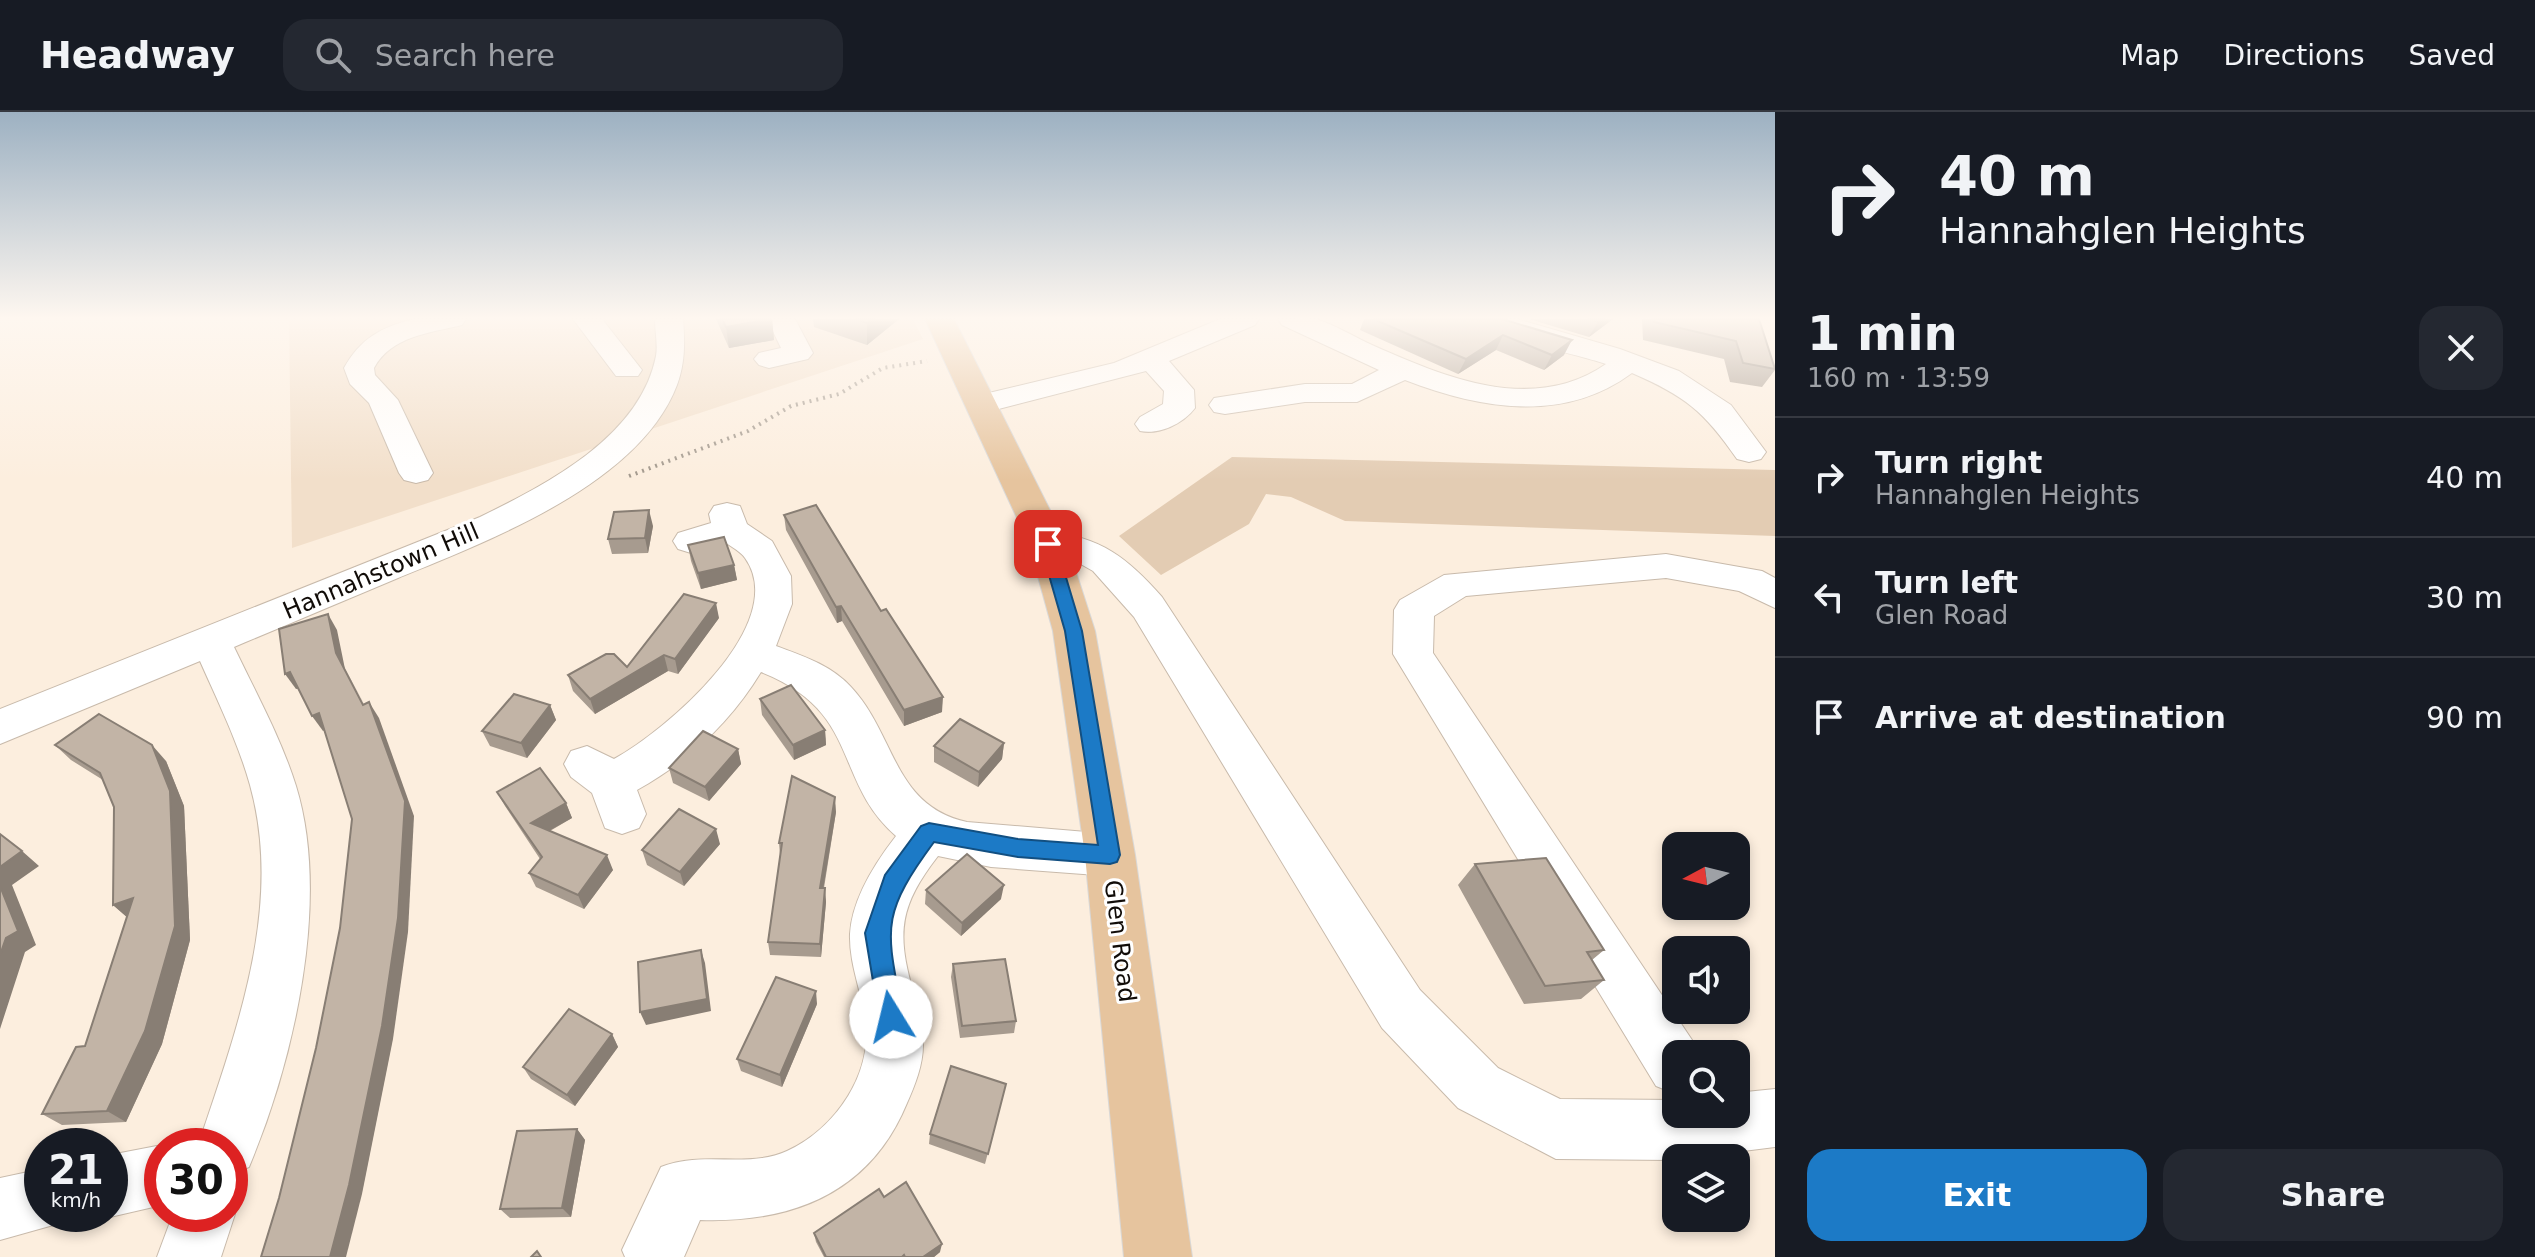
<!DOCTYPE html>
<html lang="en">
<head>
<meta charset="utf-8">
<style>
	:root { --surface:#171b24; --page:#242831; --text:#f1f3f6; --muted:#9ea1a6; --line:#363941; --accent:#1c7ac6 }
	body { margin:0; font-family:"DejaVu Sans",sans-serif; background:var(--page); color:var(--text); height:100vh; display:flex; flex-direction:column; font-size:30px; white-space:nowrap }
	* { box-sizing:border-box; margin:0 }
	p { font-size:26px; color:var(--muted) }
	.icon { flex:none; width:44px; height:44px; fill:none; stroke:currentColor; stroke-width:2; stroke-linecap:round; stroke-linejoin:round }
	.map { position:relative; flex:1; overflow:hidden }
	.panel { display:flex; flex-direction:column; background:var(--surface); width:760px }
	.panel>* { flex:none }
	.guide { background:#171b24; color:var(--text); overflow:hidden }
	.needle { width:52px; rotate:263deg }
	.controls { position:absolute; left:1662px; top:720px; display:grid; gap:16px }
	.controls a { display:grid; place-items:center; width:88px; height:88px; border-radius:16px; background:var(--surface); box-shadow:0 4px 12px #0003; font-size:40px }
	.speed { position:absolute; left:24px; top:1016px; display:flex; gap:16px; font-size:40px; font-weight:700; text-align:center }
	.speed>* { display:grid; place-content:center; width:104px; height:104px; border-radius:50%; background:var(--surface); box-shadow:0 4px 12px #0003; line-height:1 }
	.speed small { font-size:20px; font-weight:400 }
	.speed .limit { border:12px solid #d22; background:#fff; color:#111 }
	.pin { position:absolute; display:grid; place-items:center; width:68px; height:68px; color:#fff; margin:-34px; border-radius:16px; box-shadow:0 4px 12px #0006 }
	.me { position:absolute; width:88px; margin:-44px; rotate:351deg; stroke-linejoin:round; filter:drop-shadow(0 0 6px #0008) }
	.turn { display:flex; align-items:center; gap:28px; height:168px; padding:0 32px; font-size:36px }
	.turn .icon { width:104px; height:104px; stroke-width:2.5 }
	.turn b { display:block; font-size:56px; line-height:68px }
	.round { display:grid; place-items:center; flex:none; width:84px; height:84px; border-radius:24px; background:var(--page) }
	.summary { display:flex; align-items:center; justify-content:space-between; height:136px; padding:0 32px }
	h1 { font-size:48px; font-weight:600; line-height:60px }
	.primary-button { display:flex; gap:16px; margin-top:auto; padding:16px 32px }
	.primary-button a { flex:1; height:92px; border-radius:24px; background:var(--accent); color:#fff; font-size:32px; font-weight:600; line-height:92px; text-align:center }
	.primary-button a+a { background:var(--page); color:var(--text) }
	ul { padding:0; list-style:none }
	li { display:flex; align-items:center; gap:24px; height:120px; padding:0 32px; border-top:2px solid var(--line) }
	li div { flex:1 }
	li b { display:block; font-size:30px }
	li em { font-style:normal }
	header { display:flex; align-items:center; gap:48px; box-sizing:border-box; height:112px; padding:0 40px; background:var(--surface); border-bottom:2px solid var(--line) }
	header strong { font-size:38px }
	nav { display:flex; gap:44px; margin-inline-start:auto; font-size:28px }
	.search { width:560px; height:72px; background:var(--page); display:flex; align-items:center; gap:20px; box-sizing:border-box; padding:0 28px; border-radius:24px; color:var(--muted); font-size:30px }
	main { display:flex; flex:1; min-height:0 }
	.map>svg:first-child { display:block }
	.built { fill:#f2dfca }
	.green { fill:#e3ccb3 }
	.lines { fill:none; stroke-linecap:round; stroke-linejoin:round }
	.minor-casing { stroke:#c8baab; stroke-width:2 }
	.major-casing { stroke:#d9d8d7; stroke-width:2 }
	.path { stroke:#a1978b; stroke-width:4; stroke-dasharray:2 5; stroke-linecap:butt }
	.minor { fill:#fff; fill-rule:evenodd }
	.major { fill:#e6c49e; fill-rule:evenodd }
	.wall { fill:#a79b8f }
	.shaded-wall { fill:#887e74 }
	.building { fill:#c2b4a6; stroke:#887e74; stroke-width:2 }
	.route { fill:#1c7ac6; stroke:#124f81; stroke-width:2 }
	.labels { text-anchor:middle; stroke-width:6; stroke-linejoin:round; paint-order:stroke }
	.street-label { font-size:24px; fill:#110c08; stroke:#fff }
</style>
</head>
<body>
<header>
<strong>Headway</strong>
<div class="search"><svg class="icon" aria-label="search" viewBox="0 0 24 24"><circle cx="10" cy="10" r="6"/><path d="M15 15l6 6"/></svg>Search here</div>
<nav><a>Map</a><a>Directions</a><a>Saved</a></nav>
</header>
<main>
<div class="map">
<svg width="1775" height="1145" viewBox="0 0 1775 1145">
	<rect width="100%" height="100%" fill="#fceede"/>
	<path class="built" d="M289 207H913L923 227 292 436Z"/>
	<path class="green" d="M1232 345 1775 358V424L1345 409 1291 385 1266 382 1249 412 1161 463 1119 424Z"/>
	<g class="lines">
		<defs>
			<g id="minor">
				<path d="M414 207H466L462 213C430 221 391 224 374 256L375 263 398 288 433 361 428 368 416 371 404 368 399 361 369 291 350 272 344 256C360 227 381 215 414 207Z"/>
				<path d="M573 207H602L642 258 638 264H616Z"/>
				<path d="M655 207H683C685 231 685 251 677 273 639 373 487 429 398 466 343 489 289 512 234 535 256 581 281 626 296 674 331 788 294 948 249 1055L230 1063V1034H198C236 919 284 795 250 673 238 630 218 590 200 549L0 632V597L480 405C547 372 640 325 656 244 658 233 655 219 655 207Z"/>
				<path d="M767 207H795L813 241 808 247 769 256 759 253 754 247 759 241 781 236Z"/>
				<path d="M1220 207H1259L1255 213 1169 249 1194 278 1195 296C1183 312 1159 323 1140 319L1135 312 1140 305 1163 292 1164 279 1146 259 983 301 972 299 967 292 972 285 1114 251Z"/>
				<path d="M1278 207C1290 207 1304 205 1315 207 1334 212 1354 225 1372 233 1444 265 1533 303 1606 252 1581 243 1488 224 1476 207H1517L1620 237 1679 259 1731 293 1766 340 1761 347 1749 350 1737 347C1704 299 1685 284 1632 261 1563 312 1480 297 1405 268L1357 290H1305L1225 302 1214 300 1209 293 1214 286 1305 272H1352L1379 258 1282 213Z"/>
				<path d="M727 391 740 394 747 412 772 429 791 464 792 492 776 534C803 544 831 553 851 575 896 623 893 694 967 710L1110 722 1127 728 1134 743 1127 758 1110 764 991 755 938 744C900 793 896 820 913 879 918 896 923 914 923 933 923 953 915 973 907 991 870 1081 792 1111 700 1108L684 1145H625L622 1138 661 1055C703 1038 748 1057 787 1039 836 1016 874 961 865 906 861 878 849 851 850 822 852 787 875 751 896 724 832 668 862 600 761 560 730 611 689 649 637 678L646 702 639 716 622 722 605 716 592 681 571 665 564 652 571 639 587 634 614 647C664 620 792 512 745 446 741 440 732 435 726 431L691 441 678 437 673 429 678 421 711 411 709 402 714 394Z"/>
				<path d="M1048 420C1100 424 1129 447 1162 485L1420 878 1498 956 1560 987 1676 988V1002H1736V981L1775 977V1035L1672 1048 1556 1047 1458 996 1382 916 1134 505 1093 459 1070 446 1035 440 1030 432 1035 424Z"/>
				<path d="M1666 442 1762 459 1775 466V496L1739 479 1666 466 1466 484 1434 504 1433 541 1696 934 1699 942H1676V982L1656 974 1393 542 1394 498 1400 488 1444 463Z"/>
				<path d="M162 1033 166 1034H162V1093L110 1105 103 1102H110V1043Z"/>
				<path d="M42 1057V1102H67L64 1110 0 1128V1066Z"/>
				<path d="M230 1089 235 1102 221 1145H157L173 1102H230Z"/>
			</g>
			<path id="major" d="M925 207H954L1067 432 1095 519 1135 743 1192 1145H1124L1085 743 1053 519 1029 432Z"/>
		</defs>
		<use href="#minor" class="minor-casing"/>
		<use href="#major" class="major-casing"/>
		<path class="path" d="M629 364 748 319 791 294 839 282 883 256 927 249"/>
		<use href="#minor" class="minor"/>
		<use href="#major" class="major"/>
	</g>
	<g class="wall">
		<path d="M716 207H772L774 228 729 236Z"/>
		<path d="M813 207H899L867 233 814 215Z"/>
		<path d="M1364 207H1502L1564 243 1544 258 1496 238 1458 262 1360 218Z"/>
		<path d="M1529 207H1613L1589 225Z"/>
		<path d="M1642 207H1759L1775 258 1762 275 1730 270 1724 247 1643 228Z"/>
		<path d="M784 403 881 499 942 600 904 614 842 509 837 511 786 418Z"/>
		<path d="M653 414 648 441 612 442 608 427Z"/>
		<path d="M688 433 734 453 737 468 701 477 691 449Z"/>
		<path d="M719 506 678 562 668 559 595 602 573 579 568 563 627 555Z"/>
		<path d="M760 587 825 618 826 633 794 648 762 603Z"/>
		<path d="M550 593 556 608 527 646 490 634 482 619Z"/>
		<path d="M1004 631 1002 647 978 675 934 650V634Z"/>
		<path d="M55 633 166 649 184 694 190 828 162 932 126 1010 62 1013 42 1002 85 934 127 805 113 793 114 695 103 668 71 648Z"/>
		<path d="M738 637 741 652 709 689 673 671 669 656Z"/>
		<path d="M497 680 566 691 572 706 550 719 613 758 584 797 536 775 529 761 540 747 505 694Z"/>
		<path d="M836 700 824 776 826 790 821 845 770 843 768 830 780 743 779 731Z"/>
		<path d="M720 732 684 774 647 753 642 738Z"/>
		<path d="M1475 752 1604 838 1592 848 1604 868 1581 887 1524 892 1458 773Z"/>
		<path d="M926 778 1001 787 961 824 925 792Z"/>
		<path d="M953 852 1016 909 1014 921 960 926 951 865Z"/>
		<path d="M817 892 782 975 741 959 737 947Z"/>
		<path d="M612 922 618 935 575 994 531 967 523 955Z"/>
		<path d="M1006 972 985 1052 929 1032 930 1022Z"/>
		<path d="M577 1017 585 1028 571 1105 510 1106 500 1097Z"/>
		<path d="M884 1085 940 1140 934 1145H824L816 1130 814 1121Z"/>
	</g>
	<g class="shaded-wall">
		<path d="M772 207 774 228 729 236 726 215Z"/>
		<path d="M872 207H899L867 233V211Z"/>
		<path d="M1602 207H1613L1589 225 1598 210Z"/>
		<path d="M1503 223 1496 238 1458 262 1466 247Z"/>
		<path d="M1572 228 1564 243 1544 258 1552 243Z"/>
		<path d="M649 398 653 414 648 441 645 426Z"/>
		<path d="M734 453 737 468 701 477 698 461Z"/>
		<path d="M716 491 719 506 678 562 675 547Z"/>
		<path d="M841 494 842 509 837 511 836 495Z"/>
		<path d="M328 502 337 518 345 557 373 608 336 541Z"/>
		<path d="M664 543 668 559 595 602 590 587Z"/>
		<path d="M290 560 301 576 296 577 285 562Z"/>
		<path d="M943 585 942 600 904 614V598Z"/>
		<path d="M369 590 379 606 414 704 408 820 393 927 362 1082 346 1145H330Z"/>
		<path d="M550 593 556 608 527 646 521 631Z"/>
		<path d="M319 601 329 616 323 619 312 604Z"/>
		<path d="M825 618 826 633 794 648 793 633Z"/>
		<path d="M1004 631 1002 647 978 675 979 660Z"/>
		<path d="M152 633 166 649 184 694 190 828 162 932 126 1010 107 999Z"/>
		<path d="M738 637 741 652 709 689 705 675Z"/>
		<path d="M835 685 836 700 821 790 820 776Z"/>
		<path d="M566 691 572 706 538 725 531 711Z"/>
		<path d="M716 717 720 732 684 774 680 760Z"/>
		<path d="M22 739 39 754 12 773 36 833 25 840 0 917V755Z"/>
		<path d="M607 743 613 758 584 797 578 783Z"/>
		<path d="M1004 773 1001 787 961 824 962 811Z"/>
		<path d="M825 776 826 790 821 845 820 832Z"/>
		<path d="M133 786 129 807 113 793Z"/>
		<path d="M701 838 705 851 711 899 646 913 640 900Z"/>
		<path d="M816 879 817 892 782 975 780 963Z"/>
		<path d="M612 922 618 935 575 994 567 983Z"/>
		<path d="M577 1017 585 1028 571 1105 562 1096Z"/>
		<path d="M942 1132 940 1140 934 1145H923Z"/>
	</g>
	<g class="building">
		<path d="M722 207H771L726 215Z"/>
		<path d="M855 207H872L867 211Z"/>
		<path d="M1373 207H1502L1572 228 1552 243 1503 223 1466 247Z"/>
		<path d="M1587 207H1602L1598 210Z"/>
		<path d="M1654 207H1759L1775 257 1743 251 1736 229 1654 210Z"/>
		<path d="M816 393 881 499 886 497 943 585 904 598 841 494 836 495 784 403Z"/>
		<path d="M649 398 645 426 608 427 614 400Z"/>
		<path d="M724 425 734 453 698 461 688 433Z"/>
		<path d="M684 482 716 491 675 547 664 543 590 587 568 563 606 542H614L627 555Z"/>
		<path d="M328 502 336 541 363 593 369 590 405 689 398 806 382 914 349 1073 330 1145H261L279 1086 316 936 340 816 352 707 319 601 312 604 290 560 285 562 279 517Z"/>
		<path d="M791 573 825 618 793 633 760 587Z"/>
		<path d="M514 582 550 593 521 631 482 619Z"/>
		<path d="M99 602 152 633 170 679 175 814 145 919 107 999 42 1002 76 935 85 934 133 786 113 793 114 695 100 661 55 633Z"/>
		<path d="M960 607 1004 631 979 660 934 634Z"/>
		<path d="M703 619 738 637 705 675 669 656Z"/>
		<path d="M540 656 566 691 531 711 607 743 578 783 529 761 542 745 497 680Z"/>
		<path d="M792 664 835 685 820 776H825L820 832 768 830 782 731H779Z"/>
		<path d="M679 697 716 717 680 760 642 738Z"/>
		<path d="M0 722 22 739 0 755Z"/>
		<path d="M967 742 1004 773 962 811 926 778Z"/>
		<path d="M1546 746 1604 838 1587 840 1604 868 1545 874 1475 752Z"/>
		<path d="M0 774 18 819 6 826 0 843Z"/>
		<path d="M701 838 707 887 640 900 638 850Z"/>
		<path d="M1005 847 1016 909 962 914 953 852Z"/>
		<path d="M776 865 816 879 780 963 737 947Z"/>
		<path d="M569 897 612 922 567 983 523 955Z"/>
		<path d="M951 954 1006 972 988 1042 930 1022Z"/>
		<path d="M577 1017 562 1096 500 1097 517 1019Z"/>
		<path d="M906 1070 942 1132 923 1145H905L904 1143 902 1145H826L814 1121 879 1077 884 1085Z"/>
		<path d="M537 1139 541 1145H531Z"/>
	</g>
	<linearGradient id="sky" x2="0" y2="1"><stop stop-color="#9db1c2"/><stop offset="0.56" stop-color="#fef7f0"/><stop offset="1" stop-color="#fef7f0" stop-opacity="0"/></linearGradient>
	<rect width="1775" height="368" fill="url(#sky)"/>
	<path class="route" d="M1048 426 1056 432 1082 519 1120 743 1117 750 1110 752 1018 745 934 730C878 806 887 817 903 905L900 914 891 917 883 914 879 905 865 821 885 763 921 714 929 711 1018 727 1098 733 1065 519 1040 432Z"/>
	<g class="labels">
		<g class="street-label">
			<text transform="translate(381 459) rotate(-23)" y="8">Hannahstown Hill</text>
			<text transform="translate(1120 829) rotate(83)" y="8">Glen Road</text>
		</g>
	</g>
</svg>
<div class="controls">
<a><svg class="needle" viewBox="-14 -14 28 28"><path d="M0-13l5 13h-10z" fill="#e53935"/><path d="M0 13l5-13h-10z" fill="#9ea1a6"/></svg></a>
<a><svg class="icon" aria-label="sound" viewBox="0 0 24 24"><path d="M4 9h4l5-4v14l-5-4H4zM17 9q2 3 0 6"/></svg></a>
<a><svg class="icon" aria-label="search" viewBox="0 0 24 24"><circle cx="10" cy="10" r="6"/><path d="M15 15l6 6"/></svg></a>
<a><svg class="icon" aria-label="layers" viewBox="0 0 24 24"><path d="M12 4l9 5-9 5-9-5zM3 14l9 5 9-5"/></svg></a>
</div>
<div class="speed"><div>21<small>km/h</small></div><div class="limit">30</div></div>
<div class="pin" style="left:1048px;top:432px;background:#d93025"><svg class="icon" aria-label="arrive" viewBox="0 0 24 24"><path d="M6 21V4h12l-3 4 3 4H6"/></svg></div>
<svg class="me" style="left:891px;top:905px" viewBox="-20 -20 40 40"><circle r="19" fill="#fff"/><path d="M0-13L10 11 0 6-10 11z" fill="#1c7ac6"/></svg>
</div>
<section class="panel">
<div class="guide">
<div class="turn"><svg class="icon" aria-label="right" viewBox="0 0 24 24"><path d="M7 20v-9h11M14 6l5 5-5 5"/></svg><div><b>40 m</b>Hannahglen Heights</div></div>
</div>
<div class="summary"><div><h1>1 min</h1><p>160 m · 13:59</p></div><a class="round"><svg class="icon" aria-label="close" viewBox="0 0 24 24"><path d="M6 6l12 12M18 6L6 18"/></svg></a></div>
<ul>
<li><svg class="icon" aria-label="right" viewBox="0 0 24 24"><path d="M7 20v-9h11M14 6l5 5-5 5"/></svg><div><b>Turn right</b><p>Hannahglen Heights</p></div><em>40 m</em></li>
<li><svg class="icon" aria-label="left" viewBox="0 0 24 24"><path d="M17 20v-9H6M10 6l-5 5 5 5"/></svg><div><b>Turn left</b><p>Glen Road</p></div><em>30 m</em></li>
<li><svg class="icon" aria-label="arrive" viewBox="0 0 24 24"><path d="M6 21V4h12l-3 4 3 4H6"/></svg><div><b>Arrive at destination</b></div><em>90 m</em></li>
</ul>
<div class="primary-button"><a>Exit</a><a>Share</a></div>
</section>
</main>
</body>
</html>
